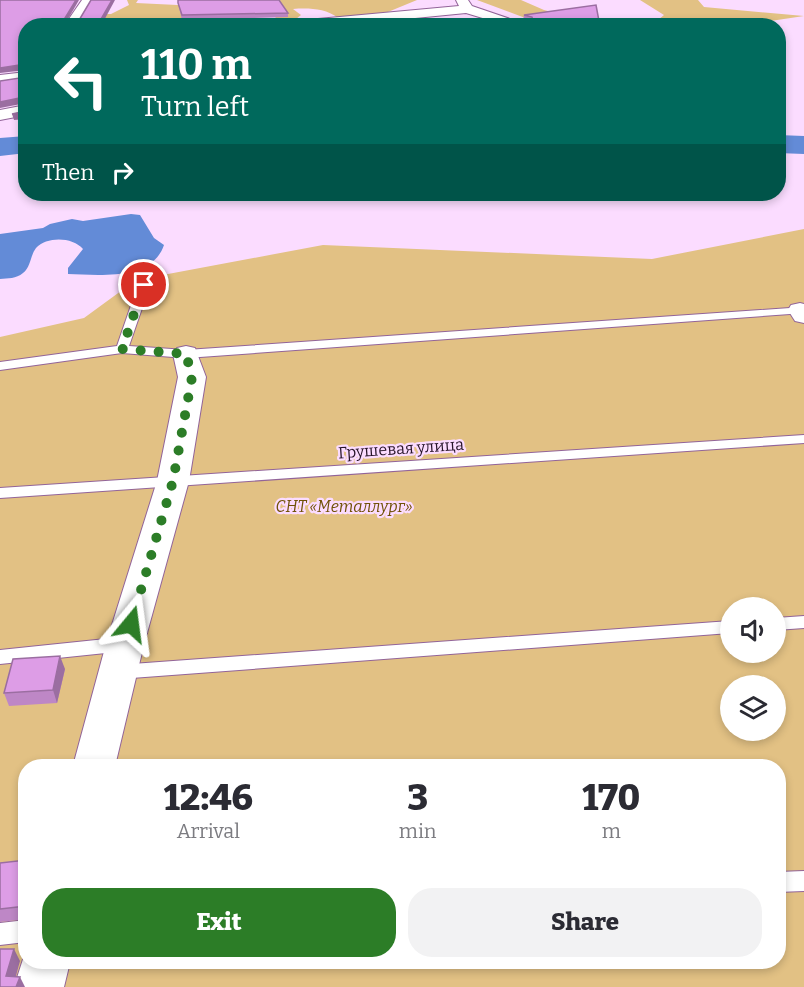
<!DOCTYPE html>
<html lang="en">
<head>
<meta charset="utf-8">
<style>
	:root { --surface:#fff; --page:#f2f2f3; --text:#2b2b33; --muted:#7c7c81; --accent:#2c7d27 }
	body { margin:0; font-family:Bitter,serif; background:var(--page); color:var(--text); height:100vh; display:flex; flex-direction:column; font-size:22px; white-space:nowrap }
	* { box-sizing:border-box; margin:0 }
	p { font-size:20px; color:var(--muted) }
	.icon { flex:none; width:33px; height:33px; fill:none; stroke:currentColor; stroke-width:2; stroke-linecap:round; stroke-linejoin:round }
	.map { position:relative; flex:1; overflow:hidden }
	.sheet { position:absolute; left:18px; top:759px; width:768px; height:210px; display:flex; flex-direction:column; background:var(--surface); border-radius:24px; box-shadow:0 3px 9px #0003 }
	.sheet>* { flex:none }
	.top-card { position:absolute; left:18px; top:18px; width:768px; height:183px; border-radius:24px; box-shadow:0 3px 9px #0003; background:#00695c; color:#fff; overflow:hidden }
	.buttons { position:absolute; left:720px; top:597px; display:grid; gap:12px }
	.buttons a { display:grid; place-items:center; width:66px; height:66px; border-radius:50%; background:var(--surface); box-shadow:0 3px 9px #0003; font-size:30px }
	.pin { position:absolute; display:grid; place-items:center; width:51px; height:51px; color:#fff; margin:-26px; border:3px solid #fff; border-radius:50%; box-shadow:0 2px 6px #0007 }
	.me { position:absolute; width:66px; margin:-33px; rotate:16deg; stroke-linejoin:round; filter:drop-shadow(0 0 4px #0008) }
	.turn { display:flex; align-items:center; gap:21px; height:126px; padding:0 24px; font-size:27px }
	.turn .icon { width:78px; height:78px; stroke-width:2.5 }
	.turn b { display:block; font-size:42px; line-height:51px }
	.then { display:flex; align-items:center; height:57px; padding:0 24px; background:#0003; gap:12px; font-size:22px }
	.eta { display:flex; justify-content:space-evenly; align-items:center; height:102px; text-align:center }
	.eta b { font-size:36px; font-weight:800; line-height:42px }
	.cta { display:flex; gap:12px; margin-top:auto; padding:12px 24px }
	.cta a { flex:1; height:69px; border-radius:24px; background:var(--accent); color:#fff; font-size:24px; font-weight:800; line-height:69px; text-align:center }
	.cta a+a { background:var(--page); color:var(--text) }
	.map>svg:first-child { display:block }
	.green { fill:#e2c184; fill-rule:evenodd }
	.water { fill:#638bd7 }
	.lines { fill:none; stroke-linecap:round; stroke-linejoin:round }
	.river { fill:#638bd7; fill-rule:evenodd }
	.lane-casing { stroke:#926499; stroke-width:2 }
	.street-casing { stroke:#926499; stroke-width:2 }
	.lane { fill:#fff; fill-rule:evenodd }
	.street { fill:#fff; fill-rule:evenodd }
	.wall { fill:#be87c6 }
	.shaded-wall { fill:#9b6ea1 }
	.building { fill:#dd9de6; stroke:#9b6ea1; stroke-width:1.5 }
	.route { stroke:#2c7d27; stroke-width:10; stroke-dasharray:0 18 }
	.labels { text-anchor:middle; stroke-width:4.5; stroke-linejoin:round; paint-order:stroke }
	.street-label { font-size:16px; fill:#271429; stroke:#fbdcff }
	.park-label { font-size:16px; font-style:italic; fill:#705207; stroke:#fbdcff }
</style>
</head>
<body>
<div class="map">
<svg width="804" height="987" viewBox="0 0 804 987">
	<rect width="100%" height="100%" fill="#fbdcff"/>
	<g class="green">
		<path d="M127 0H138L136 3 198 6V14L192 22C158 25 123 29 90 22L94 14H111L129 5Z"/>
		<path d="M259 0H417L383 14 338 18C325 8 308 8 293 9L301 15 296 19 306 21C277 23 277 21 259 0Z"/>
		<path d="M477 0H521L544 10 603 25 536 22Z"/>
		<path d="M640 0H698L704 7 804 16 744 25H652L664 15Z"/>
		<path d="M804 229V987H0V337L84 318 136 280 323 245 652 259ZM730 608H776V652H730ZM730 686H776V730H730ZM26 766H778V962H26Z"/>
	</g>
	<path class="water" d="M131 214 140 215 154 238 164 245C152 281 98 275 68 274V268L83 249C73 237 47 236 36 248 30 256 31 267 23 273 16 279 8 278 0 279V234L43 228 50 224 72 219 83 221Z"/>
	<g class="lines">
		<g class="river">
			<path d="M778 135 804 136V154L778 153Z"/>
			<path d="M26 136V153L0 156V138Z"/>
		</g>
		<defs>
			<g id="lane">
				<path d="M144 282 150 285 129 346 186 350 804 307V313L186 358 122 353 0 370V362L117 346 138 285Z"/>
				<path d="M804 435V443L0 498V488Z"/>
				<path d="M804 616V628L776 630V618Z"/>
				<path d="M730 621V633L118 679 112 677 109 672 112 667 118 665Z"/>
				<path d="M125 637 131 639 134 644 131 649 125 651 0 664V650Z"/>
				<path d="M804 871V891L778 892V872Z"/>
				<path d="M26 920V942L0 945V923Z"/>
			</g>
			<g id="street">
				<path d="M82 0H94L77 26H64Z"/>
				<path d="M456 0H468L472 6 531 26H509L466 13 334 26H175L181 22 318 19 459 6Z"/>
				<path d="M26 72V82L0 85V75Z"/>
				<path d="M26 105V115L0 120V110Z"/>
				<path d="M800 303 804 304V323L795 321 788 310 791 305Z"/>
				<path d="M186 346 195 348 206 377 189 481 144 644 115 766H73L106 644 157 481 178 377 173 354 177 348Z"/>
				<path d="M26 950V962H70L64 987H14Z"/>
			</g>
		</defs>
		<use href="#lane" class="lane-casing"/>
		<use href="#street" class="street-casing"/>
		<use href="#lane" class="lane"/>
		<use href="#street" class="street"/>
	</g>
	<g class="wall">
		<path d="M178 3 288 13V17L182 20Z"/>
		<path d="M524 15 599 21V26H516V22L523 21Z"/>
		<path d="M65 669 57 703 9 706 4 693Z"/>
		<path d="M26 860V919L0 922V863Z"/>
	</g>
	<g class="shaded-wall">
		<path d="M76 0H79L64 26 62 23Z"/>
		<path d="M112 0H115L101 26H97Z"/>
		<path d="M599 21V26H577Z"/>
		<path d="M25 64 26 70 0 73V68Z"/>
		<path d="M24 97 26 103 0 108V102Z"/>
		<path d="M26 113V119L14 120 12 114Z"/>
		<path d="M60 656 65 669 57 703 53 690Z"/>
		<path d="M14 949 20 961 13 987 6 976Z"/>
		<path d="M20 977 25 987H16Z"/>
	</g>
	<g class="building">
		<path d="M0 0H76L62 23 78 22 91 0H112L97 26H26V69L25 64 0 68Z"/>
		<path d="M178 0H279L288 13 182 15 178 3Z"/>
		<path d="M596 5 599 21 577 26H524L516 22 533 21 532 17 524 15Z"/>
		<path d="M184 24 269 26H185Z"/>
		<path d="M26 77V98L24 97 0 102V81Z"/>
		<path d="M26 111V113L12 114Z"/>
		<path d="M60 656 53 690 4 693 13 659Z"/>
		<path d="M26 860V906L0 909V863Z"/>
		<path d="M0 949H14L6 976 20 977 16 987H0Z"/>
	</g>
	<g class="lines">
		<path class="route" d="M131 624 173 481 192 377 186 354 122 349 144 285"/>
	</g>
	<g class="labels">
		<g class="street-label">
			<text transform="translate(401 448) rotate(-4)" y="6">Грушевая улица</text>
		</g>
		<g class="park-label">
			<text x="344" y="512">СНТ «Металлург»</text>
		</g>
	</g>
</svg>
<div class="buttons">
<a><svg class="icon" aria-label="sound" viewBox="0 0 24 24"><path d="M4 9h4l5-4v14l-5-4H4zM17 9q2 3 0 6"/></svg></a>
<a><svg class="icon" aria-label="layers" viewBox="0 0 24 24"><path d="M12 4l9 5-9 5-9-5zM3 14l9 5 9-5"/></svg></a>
</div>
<div class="pin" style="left:144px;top:285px;background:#d93025"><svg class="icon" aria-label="arrive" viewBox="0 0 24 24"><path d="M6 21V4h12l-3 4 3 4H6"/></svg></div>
<svg class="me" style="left:131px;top:624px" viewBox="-20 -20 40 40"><path d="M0-17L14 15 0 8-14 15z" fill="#2c7d27" stroke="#fff" stroke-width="4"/></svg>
<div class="top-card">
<div class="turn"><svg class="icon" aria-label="left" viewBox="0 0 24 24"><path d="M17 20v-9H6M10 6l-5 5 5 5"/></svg><div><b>110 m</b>Turn left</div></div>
<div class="then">Then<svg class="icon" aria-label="right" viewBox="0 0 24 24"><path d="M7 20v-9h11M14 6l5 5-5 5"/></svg></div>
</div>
<section class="sheet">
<div class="eta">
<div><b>12:46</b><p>Arrival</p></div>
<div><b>3</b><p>min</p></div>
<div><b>170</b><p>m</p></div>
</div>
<div class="cta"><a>Exit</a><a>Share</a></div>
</section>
</div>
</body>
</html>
